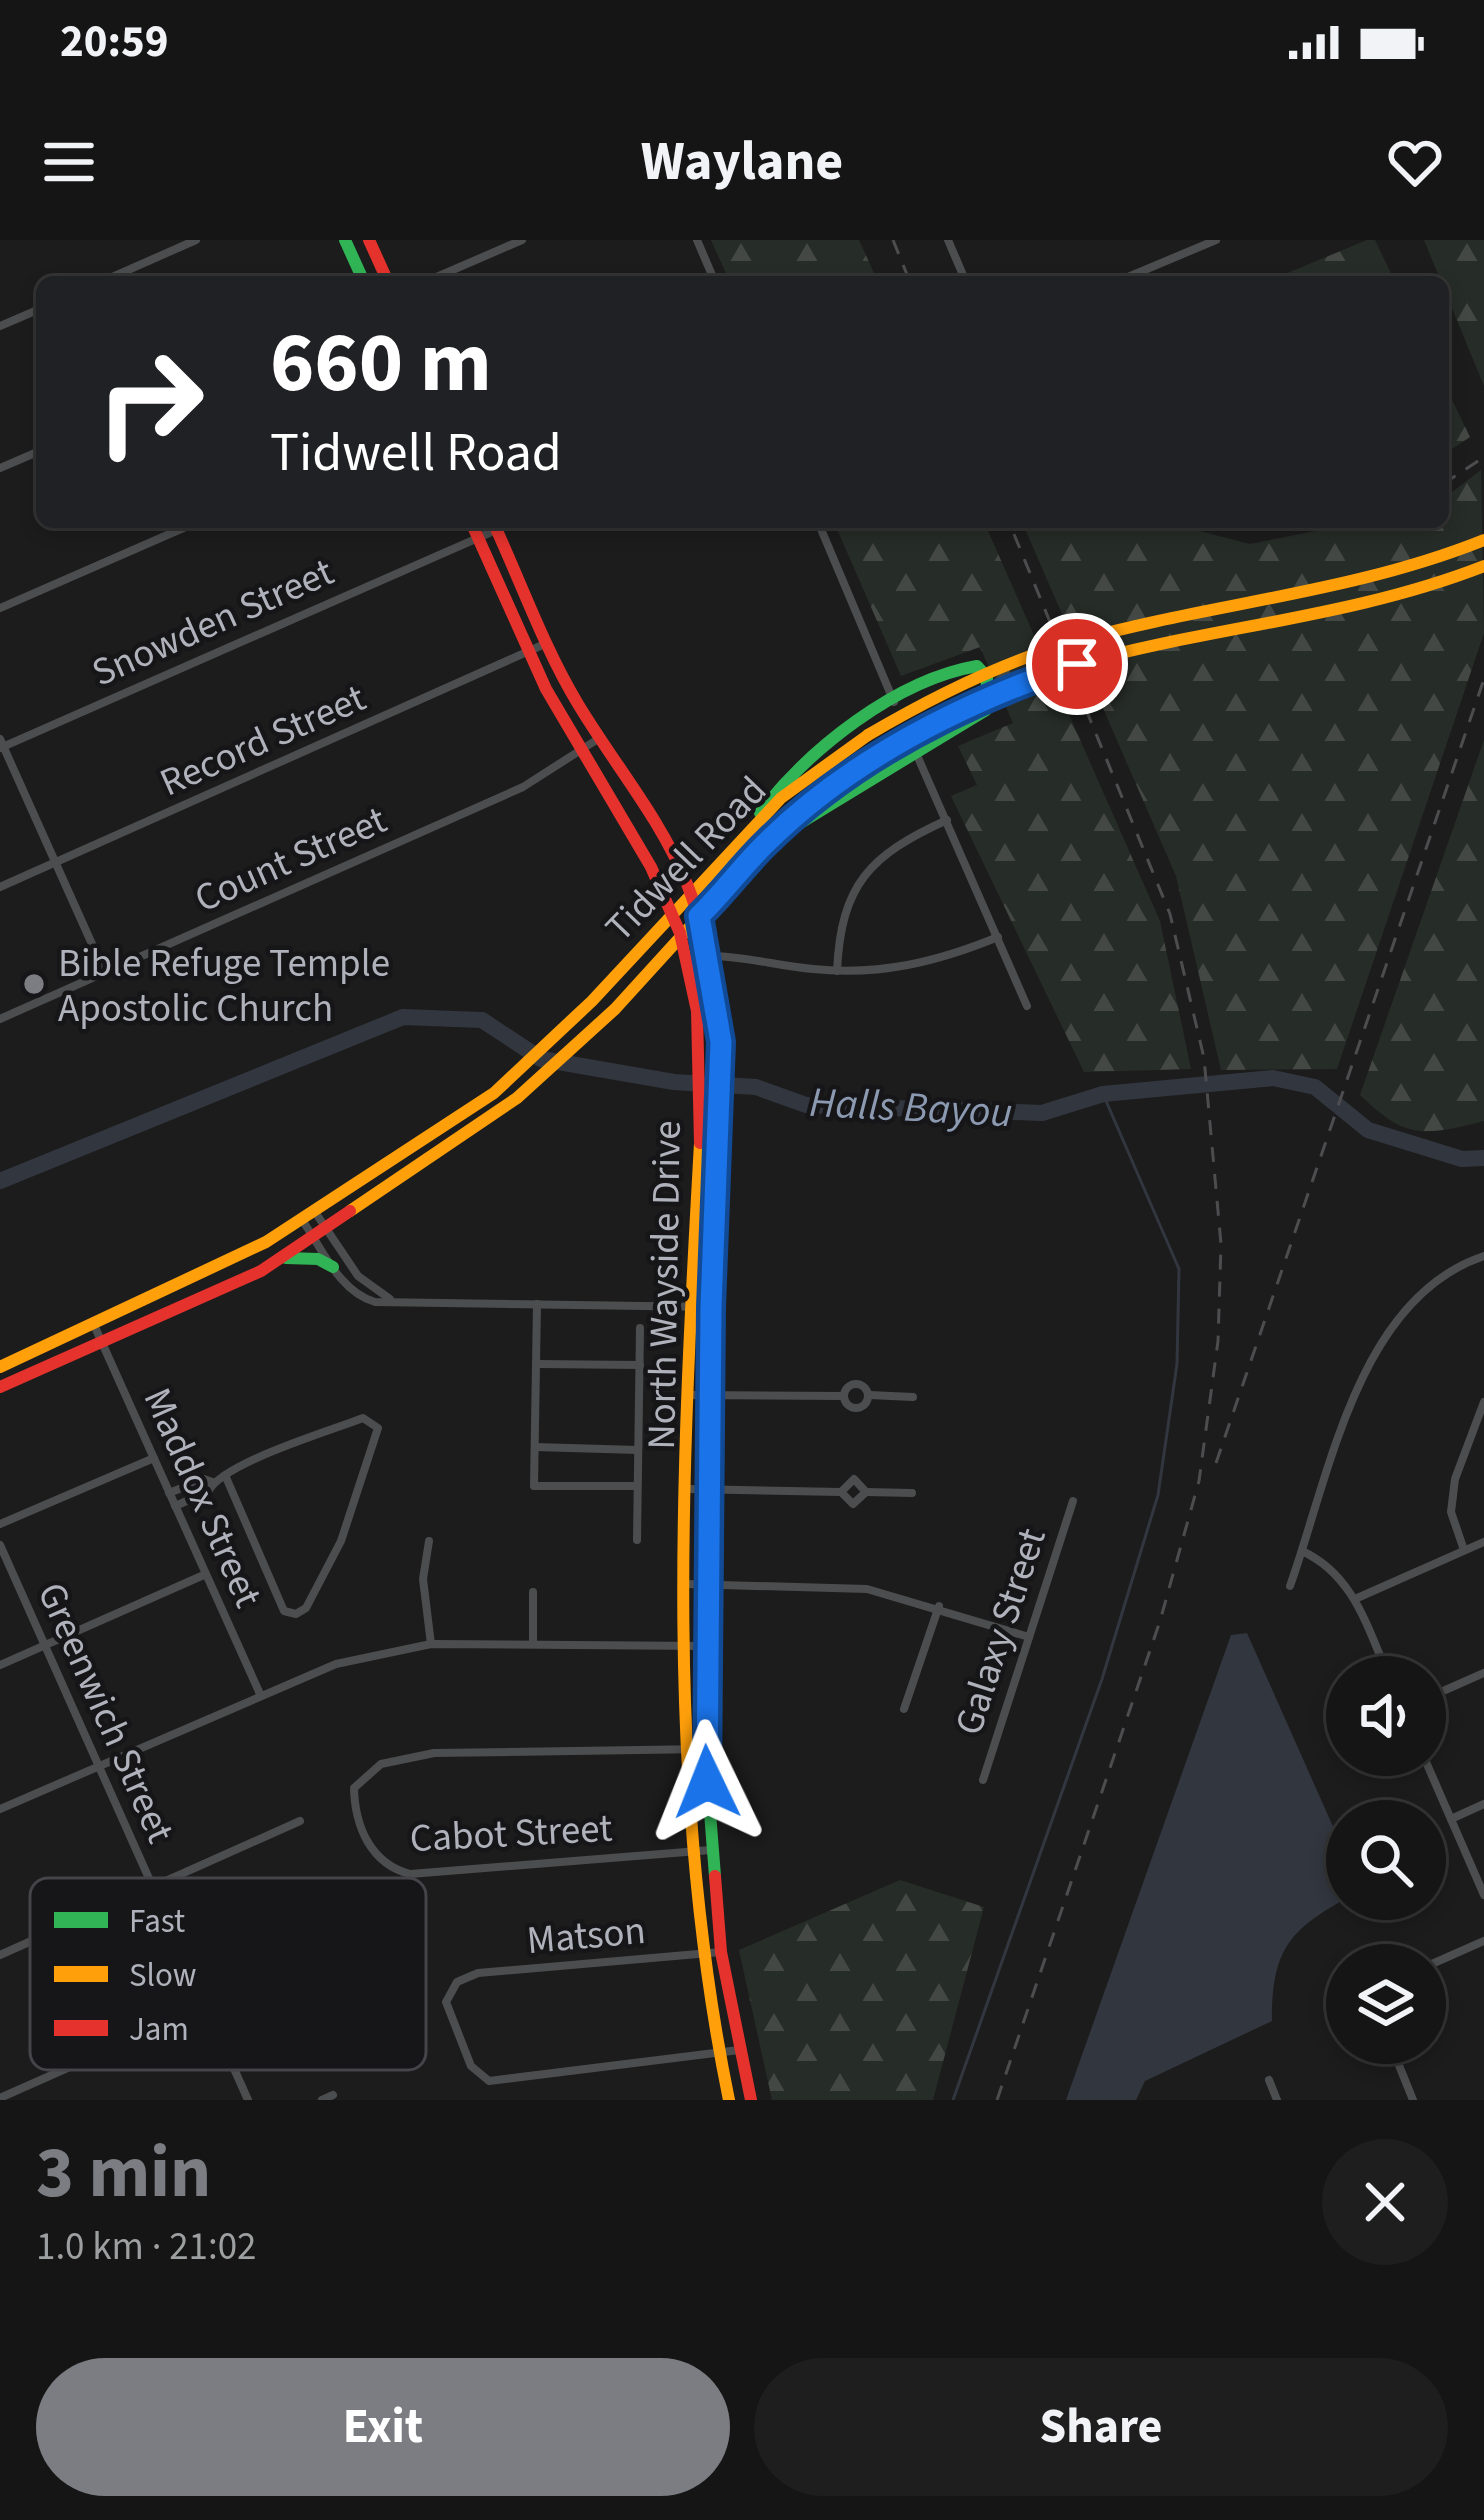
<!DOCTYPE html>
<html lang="en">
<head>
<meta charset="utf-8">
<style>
	:root { --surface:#151515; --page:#1e1e1e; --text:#f1f3f6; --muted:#9d9fa0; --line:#343434; --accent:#7c7d83 }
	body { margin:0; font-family:"Source Sans 3",sans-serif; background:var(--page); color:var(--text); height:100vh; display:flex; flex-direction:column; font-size:45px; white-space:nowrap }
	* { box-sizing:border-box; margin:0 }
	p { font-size:39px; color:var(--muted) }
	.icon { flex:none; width:66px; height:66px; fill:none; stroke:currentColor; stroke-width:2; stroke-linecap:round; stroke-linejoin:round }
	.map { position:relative; height:1860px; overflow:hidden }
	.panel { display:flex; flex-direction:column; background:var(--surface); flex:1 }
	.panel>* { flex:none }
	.hud { position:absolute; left:36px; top:36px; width:1413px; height:252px; border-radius:18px; box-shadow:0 6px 18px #0003,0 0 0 3px var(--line); background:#202124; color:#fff; overflow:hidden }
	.tools { position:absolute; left:1326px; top:1416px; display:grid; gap:24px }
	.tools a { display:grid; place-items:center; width:120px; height:120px; border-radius:50%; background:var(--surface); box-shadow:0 6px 18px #0003,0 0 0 3px var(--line); font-size:60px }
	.pin { position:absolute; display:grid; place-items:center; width:102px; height:102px; color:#fff; margin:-51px; border:6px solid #fff; border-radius:50%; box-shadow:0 3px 12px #0007 }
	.me { position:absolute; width:132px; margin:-66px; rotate:358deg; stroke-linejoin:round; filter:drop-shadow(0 0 9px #0008) }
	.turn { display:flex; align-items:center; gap:42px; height:252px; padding:0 36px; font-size:54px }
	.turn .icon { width:156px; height:156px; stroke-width:2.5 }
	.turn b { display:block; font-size:84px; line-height:102px }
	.round { display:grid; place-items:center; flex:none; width:126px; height:126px; border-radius:63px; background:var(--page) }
	.overview { display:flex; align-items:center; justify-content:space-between; height:204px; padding:0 36px }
	h1 { font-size:72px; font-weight:700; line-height:90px; color:var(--accent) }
	.action { display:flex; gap:24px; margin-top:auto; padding:24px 36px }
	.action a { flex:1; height:138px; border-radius:72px; background:var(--accent); color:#fff; font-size:48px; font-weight:700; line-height:138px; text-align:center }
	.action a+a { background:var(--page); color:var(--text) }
	.status { display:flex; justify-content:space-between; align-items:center; height:84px; padding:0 60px; background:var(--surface); direction:ltr }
	.status svg { height:33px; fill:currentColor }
	header { display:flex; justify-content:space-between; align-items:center; height:156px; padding:0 36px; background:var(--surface); font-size:54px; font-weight:700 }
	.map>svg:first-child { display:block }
	.forest { fill:url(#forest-firs) }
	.water { fill:#32363f }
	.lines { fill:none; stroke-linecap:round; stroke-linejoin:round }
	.stream { stroke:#32363f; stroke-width:3 }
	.river { stroke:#32363f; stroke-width:16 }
	.street { stroke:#4c4d4e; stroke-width:8 }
	.fast { stroke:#30b455; stroke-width:12 }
	.slow { stroke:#ff9f0a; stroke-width:12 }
	.jam { stroke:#e5322d; stroke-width:12 }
	.rail { stroke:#4d4d50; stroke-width:3; stroke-dasharray:15 12; stroke-linecap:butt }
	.slow-bridge { stroke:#ff9f0a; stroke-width:12 }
	.route-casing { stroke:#114b97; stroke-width:30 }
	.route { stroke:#1a73e8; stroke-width:21 }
	.poi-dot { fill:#7c7d83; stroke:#161618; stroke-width:4.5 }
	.labels { text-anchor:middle; stroke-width:9; stroke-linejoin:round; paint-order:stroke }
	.street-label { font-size:39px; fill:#afb1bb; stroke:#161618 }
	.poi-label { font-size:39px; fill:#afb1bb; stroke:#161618; text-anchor:start }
	.water-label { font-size:42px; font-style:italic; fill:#8b99b1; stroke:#161618 }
	.key { fill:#161618; stroke:#444449; stroke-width:3 }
	.key-label { font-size:33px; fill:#afb1bb }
</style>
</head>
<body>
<div class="status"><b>20:59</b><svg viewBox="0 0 49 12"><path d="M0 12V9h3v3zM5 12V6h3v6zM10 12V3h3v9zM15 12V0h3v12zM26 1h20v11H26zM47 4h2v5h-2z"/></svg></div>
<header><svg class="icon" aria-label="menu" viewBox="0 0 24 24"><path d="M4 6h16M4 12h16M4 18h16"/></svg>Waylane<svg class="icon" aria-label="heart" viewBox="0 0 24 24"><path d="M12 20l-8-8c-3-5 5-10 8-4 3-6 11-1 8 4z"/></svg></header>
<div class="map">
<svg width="1484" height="1860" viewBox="0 0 1484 1860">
	<defs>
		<pattern id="forest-firs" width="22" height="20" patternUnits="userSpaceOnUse" patternTransform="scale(3)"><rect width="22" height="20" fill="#262c27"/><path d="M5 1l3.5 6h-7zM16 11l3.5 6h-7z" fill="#434844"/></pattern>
	</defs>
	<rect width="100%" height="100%" fill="#1c1c1c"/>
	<g class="forest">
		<path d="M711 0H859L878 42H730Z"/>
		<path d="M1367 0H1375L1395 42H1266Z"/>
		<path d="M1424 0H1484V146Z"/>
		<path d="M1443 141 1470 197 1443 215Z"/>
		<path d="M1481 230 1484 393 1337 829 1221 830 1176 636 1022 282H1164L1250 304 1362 282H1443V259Z"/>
		<path d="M834 282H984L1160 681 1191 829 1084 832 951 556 977 545 958 506 1013 483 980 407 901 436Z"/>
		<path d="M1484 500V881C1424 896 1406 900 1360 855Z"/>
		<path d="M900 1640 984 1667 933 1860H772L739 1710Z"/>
	</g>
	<path class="water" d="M1247 1393 1347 1618V1658C1287 1691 1272 1712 1272 1781L1145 1841 1136 1860H1066L1231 1395Z"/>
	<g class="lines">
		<path class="stream" d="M953 1860 1102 1439 1158 1255 1177 1124 1179 1029 1103 854"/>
		<path class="river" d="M0 941 403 777 482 780 541 819 674 842 756 847 806 865 1042 873 1103 854 1273 838 1315 847 1368 890 1462 919 1484 918"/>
		<g class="street">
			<path d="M697 0 715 42"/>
			<path d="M948 0 966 42"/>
			<path d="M101 42 196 0"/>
			<path d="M425 42 522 0"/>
			<path d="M1116 42 1216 0"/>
			<path d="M0 86 42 68"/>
			<path d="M0 228 42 210"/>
			<path d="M818 282 894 462"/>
			<path d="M0 368 197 282"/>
			<path d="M0 499 105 733"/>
			<path d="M0 508 514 282"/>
			<path d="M916 513 1027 766"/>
			<path d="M0 647 547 403"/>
			<path d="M709 716C745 716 777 726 813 729 879 736 937 722 998 697"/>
			<path d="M837 731C841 644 870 615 947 580"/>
			<path d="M0 779 523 547 598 499"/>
			<path d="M315 972 358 1036 390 1059"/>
			<path d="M302 980C322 1008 339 1052 375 1062L711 1067"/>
			<path d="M537 1064 534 1246H637"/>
			<path d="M94 1085 260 1454"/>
			<path d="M536 1124 640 1125"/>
			<circle cx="856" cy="1156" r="12"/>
			<path d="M689 1155 844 1156"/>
			<path d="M869 1155 913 1157"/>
			<path d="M535 1207 638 1210"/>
			<path d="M688 1249 841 1252 853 1264 866 1252 854 1239 841 1252"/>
			<path d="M866 1252 912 1253"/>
			<path d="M169 1253 204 1239 212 1242"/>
			<path d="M175 1266 208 1252C221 1223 330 1191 363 1178L378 1188 341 1301 306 1368 296 1374 284 1371 225 1235"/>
			<path d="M0 1284 154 1218"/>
			<path d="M637 1300 640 1088"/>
			<path d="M429 1301 423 1339 431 1404"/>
			<path d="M0 1305 248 1860"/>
			<path d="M1464 1310 1451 1272 1455 1239 1484 1162"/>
			<path d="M1302 1311C1354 1335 1367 1387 1389 1437"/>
			<path d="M686 1344 867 1349 1029 1397"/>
			<path d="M1290 1346C1330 1234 1358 1058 1484 1016"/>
			<path d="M1355 1359 1484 1302"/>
			<path d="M533 1402V1352"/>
			<path d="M0 1425 206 1334"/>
			<path d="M1425 1459 1484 1433"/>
			<path d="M904 1469 939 1366"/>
			<path d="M705 1509 434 1513 381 1524 354 1548C355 1587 371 1624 410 1634L711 1610"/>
			<path d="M1423 1515 1484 1655"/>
			<path d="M983 1540 1073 1261"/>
			<path d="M0 1569 336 1424 431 1404 705 1406"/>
			<path d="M1451 1579 1484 1564"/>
			<path d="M721 1712 478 1733 457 1742 446 1762 471 1826 489 1841 739 1810"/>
			<path d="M0 1715 300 1581"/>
			<path d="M1425 1727 1484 1701"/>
			<path d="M1390 1803 1413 1860"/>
			<path d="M1269 1840 1277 1860"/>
			<path d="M0 1858 354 1701"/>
			<path d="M322 1860 333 1855"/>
		</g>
		<g class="fast">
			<path d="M345 0 364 42"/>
			<path d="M760 573C809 509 896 440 977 426L987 437 986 470 782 594"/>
			<path d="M286 1018 318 1019 333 1027"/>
			<path d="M715 1636 705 1509 719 896"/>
		</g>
		<g class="slow">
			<path d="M700 903C682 1222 664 1544 729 1860"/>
			<path d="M350 971 517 858 615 769 707 668"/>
			<path d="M0 1127 266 1002 494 853 592 761 781 558 868 495"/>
		</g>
		<g class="jam">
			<path d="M369 0 388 42"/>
			<path d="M471 282 546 449 651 627 680 693 697 771 700 903"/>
			<path d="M493 282C521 342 544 408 578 464 614 524 661 579 687 644 719 725 721 810 719 896"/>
			<path d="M707 668 768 601 881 514"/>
			<path d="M0 1147 261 1031 350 971"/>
			<path d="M715 1636 721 1712 751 1860"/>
		</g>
		<g class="rail">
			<path d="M893 0 910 42"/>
			<path d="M1443 244 1484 217"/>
			<path d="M1250 282H1267"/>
			<path d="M1216 1223 1484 439"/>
			<path d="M997 1860 1160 1381 1199 1241 1218 1101 1221 1004 1204 818 1170 674 1009 282"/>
		</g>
		<g class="slow-bridge">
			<path d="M868 495C934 456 1002 422 1076 401 1212 363 1352 353 1484 300"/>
			<path d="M881 514C945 477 1010 443 1082 423 1216 386 1354 377 1484 326"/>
		</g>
	</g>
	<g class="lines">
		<defs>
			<path id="route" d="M707 1542 711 1067 721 802 699 676C723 653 743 625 767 602 853 517 965 462 1077 424"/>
		</defs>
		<use href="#route" class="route-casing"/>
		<use href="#route" class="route"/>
	</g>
	<circle class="poi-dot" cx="34" cy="744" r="12"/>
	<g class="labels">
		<g class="street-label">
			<text transform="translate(212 381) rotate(-24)" y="14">Snowden Street</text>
			<text transform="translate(262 499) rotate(-24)" y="14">Record Street</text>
			<text transform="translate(290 618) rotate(-24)" y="14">Count Street</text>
			<text transform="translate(685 618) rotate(-46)" y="14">Tidwell Road</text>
			<text transform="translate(663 1045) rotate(-89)" y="14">North Wayside Drive</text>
			<text transform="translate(204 1257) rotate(66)" y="14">Maddox Street</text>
			<text transform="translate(999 1391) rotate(-72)" y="14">Galaxy Street</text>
			<text transform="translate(107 1472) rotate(66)" y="14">Greenwich Street</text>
			<text transform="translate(511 1592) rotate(-3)" y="14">Cabot Street</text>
			<text transform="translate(586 1694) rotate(-5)" y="14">Matson</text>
		</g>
		<g class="poi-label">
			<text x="58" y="736">Bible Refuge Temple<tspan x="58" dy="45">Apostolic Church</tspan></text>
		</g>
		<g class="water-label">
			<text transform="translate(911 866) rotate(3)" y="15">Halls Bayou</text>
		</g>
	</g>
	<rect x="30" y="1638" width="396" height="192" rx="18" class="key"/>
	<rect x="54" y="1672" width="54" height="16" fill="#30b455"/>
	<rect x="54" y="1726" width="54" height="16" fill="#ff9f0a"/>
	<rect x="54" y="1780" width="54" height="16" fill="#e5322d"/>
	<g class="key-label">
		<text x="129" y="1692">Fast</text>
		<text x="129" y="1746">Slow</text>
		<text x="129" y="1800">Jam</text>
	</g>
</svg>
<div class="tools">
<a><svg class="icon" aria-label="sound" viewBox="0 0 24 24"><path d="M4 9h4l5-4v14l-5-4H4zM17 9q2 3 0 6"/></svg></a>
<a><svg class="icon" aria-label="search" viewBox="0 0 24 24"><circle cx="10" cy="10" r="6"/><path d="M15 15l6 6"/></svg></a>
<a><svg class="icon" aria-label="layers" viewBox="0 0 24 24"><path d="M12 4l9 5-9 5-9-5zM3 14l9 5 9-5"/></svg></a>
</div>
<div class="pin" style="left:1077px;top:424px;background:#d93025"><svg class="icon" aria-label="arrive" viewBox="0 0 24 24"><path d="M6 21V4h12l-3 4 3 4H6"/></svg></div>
<svg class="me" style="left:707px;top:1542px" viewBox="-20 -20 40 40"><path d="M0-17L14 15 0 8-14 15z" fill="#1a73e8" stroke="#fff" stroke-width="4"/></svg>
<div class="hud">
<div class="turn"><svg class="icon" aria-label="right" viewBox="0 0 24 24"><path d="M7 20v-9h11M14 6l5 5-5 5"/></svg><div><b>660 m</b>Tidwell Road</div></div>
</div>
</div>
<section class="panel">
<div class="overview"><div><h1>3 min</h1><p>1.0 km · 21:02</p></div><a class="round"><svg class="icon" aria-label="close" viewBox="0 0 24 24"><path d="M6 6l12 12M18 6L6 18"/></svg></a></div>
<div class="action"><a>Exit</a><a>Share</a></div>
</section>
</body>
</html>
